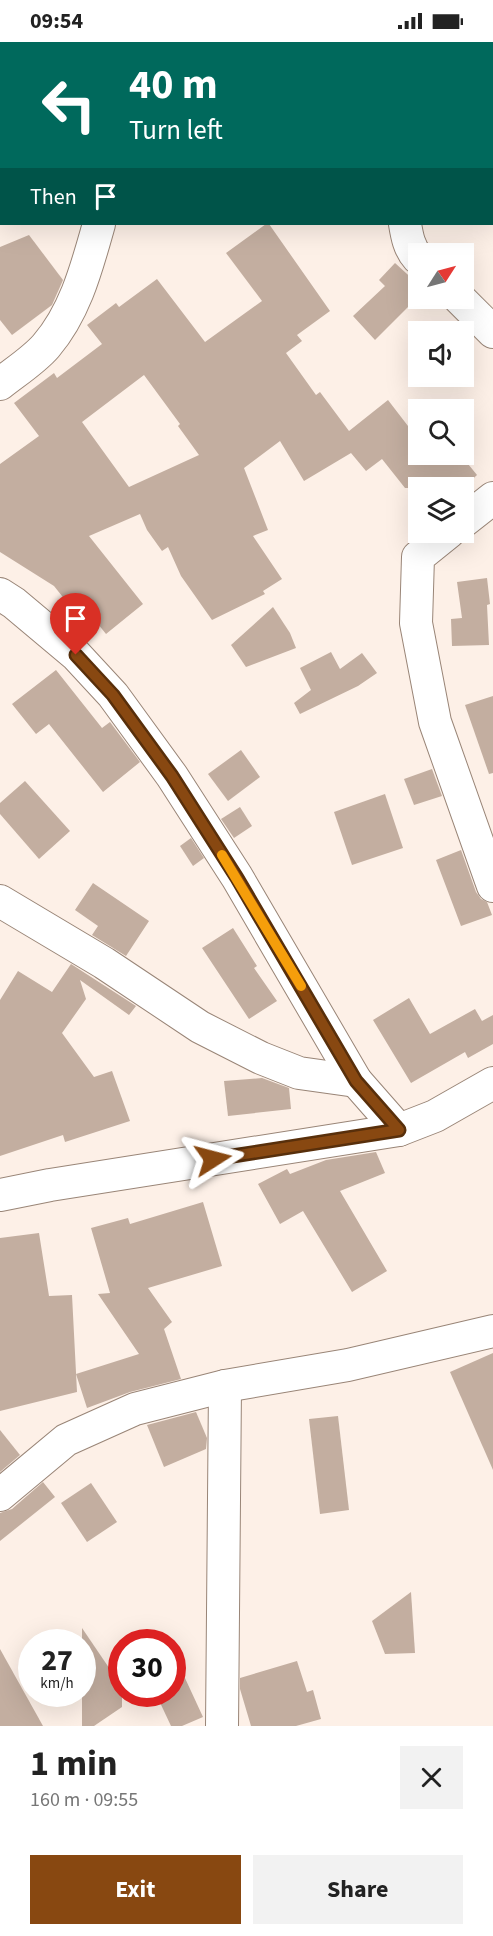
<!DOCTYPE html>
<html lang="en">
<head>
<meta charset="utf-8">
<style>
	:root { --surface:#fff; --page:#f2f2f2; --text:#222; --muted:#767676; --accent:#884811 }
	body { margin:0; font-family:"Source Sans 3",sans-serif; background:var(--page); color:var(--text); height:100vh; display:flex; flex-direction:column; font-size:22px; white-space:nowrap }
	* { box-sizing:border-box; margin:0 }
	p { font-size:20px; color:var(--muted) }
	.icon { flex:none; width:33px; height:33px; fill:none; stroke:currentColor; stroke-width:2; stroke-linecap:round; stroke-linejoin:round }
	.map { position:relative; height:1684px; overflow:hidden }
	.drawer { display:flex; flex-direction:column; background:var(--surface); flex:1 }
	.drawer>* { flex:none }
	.guide { position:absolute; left:0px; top:0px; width:494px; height:183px; box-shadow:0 6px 24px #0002; background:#00695c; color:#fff; overflow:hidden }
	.needle { width:39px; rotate:54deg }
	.buttons { position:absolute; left:408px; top:201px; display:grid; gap:12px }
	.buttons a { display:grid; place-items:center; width:66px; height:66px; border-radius:0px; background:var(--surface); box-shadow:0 6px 24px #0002; font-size:30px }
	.speed { position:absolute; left:18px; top:1587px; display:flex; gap:12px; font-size:30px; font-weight:700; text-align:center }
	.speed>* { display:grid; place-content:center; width:78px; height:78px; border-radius:50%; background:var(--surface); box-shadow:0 6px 24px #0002; line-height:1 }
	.speed small { font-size:15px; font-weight:400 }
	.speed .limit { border:9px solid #d22; background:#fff; color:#111 }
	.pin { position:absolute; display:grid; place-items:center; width:51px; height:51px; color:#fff; margin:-62px -26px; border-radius:50% 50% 50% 0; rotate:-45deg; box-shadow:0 0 6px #0007 }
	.pin .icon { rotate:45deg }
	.me { position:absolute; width:66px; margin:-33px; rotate:81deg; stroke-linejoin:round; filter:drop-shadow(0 0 4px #0008) }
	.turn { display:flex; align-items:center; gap:21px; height:126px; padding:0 30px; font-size:27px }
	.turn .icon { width:78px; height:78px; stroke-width:2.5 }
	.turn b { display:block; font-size:42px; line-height:51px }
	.then { display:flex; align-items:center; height:57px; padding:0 30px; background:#0003; gap:12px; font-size:22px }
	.round { display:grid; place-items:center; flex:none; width:63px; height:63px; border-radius:0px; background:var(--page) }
	.summary { display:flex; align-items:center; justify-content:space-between; height:102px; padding:0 30px }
	h1 { font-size:36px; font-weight:700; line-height:45px }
	.cta { display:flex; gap:12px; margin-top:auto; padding:12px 30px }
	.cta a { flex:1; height:69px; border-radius:0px; background:var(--accent); color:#fff; font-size:24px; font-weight:700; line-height:69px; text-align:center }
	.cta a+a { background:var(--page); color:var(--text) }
	.status { display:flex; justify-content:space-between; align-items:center; height:42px; padding:0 30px; background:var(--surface); direction:ltr }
	.status svg { height:16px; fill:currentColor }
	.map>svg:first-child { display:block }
	.building { fill:#c3aea0; fill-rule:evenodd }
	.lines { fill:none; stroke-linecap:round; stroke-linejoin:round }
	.minor-casing { stroke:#998577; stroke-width:34 }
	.minor { stroke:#fff; stroke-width:32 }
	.route-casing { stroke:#582f0b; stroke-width:15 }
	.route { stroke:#884811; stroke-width:10 }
	.slow { stroke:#f59e0b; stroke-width:10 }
</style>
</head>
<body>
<div class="status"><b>09:54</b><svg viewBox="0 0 49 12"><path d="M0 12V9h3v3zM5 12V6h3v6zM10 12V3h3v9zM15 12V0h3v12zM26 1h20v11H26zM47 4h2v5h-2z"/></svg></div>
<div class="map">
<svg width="493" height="1684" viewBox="0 0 493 1684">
	<rect width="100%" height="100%" fill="#fdf0e7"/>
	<g class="building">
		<path d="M266 182H269L330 269 297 293 302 299 286 311 316 353 320 350 349 389 388 358 418 397V412H431L437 421 447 412H460L477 433 463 446H405L382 417 366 429 351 411 304 439 280 399 244 426 268 488 253 494 282 537 263 549 265 552 212 578 181 534 168 505 162 509 147 488 140 472 89 494 143 562 106 592 82 562 74 569 54 544 0 510V422L39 394 14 361 54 331 57 336 102 302 87 283 116 261 119 265 157 237 205 300 262 259 226 211ZM144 333 180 382 178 384 199 413 129 445 82 380Z"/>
		<path d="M29 193 63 238 52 263 12 293 0 278V205Z"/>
		<path d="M395 221 418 242V255L375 298 353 274 385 244 379 238Z"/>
		<path d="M487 536 490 562 487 563 489 603 452 604 451 577 462 576 457 540Z"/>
		<path d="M273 565 290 591 296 606 246 625 231 603Z"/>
		<path d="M331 610 340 627 362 611 377 631 358 644 300 672 294 661 311 648 300 626Z"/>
		<path d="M56 628 102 686 110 680 140 720 103 750 49 682 36 692 12 662Z"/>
		<path d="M493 654V731L489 732 465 663Z"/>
		<path d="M241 708 260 735 228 759 208 732Z"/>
		<path d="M432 727 442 754 414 763 404 737Z"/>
		<path d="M25 739 70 789 39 817 0 772V761Z"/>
		<path d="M385 752 403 806 352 823 334 770Z"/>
		<path d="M240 765 252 784 234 796 221 777Z"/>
		<path d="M191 796 204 816 193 824 180 804Z"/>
		<path d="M461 808 476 850 481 857 487 860 492 873 461 884 436 818Z"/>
		<path d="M93 841 149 879 126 914 92 893 98 884 75 868Z"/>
		<path d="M233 886 257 924 254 926 277 959 249 977 202 906Z"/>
		<path d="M71 922 136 964 129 973 80 938 86 957 62 991 94 1035 112 1029 130 1079 65 1100 63 1093 0 1114V958L18 929 52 950Z"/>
		<path d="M409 956 430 992 475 967 482 979 493 973V1002L468 1016 465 1010 411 1041 373 978Z"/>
		<path d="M262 1036 289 1046 291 1067 228 1074 224 1039Z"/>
		<path d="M376 1110 385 1131 340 1149 387 1229 352 1250 303 1169 280 1182 258 1142 287 1127 290 1132 326 1118Z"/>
		<path d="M203 1160 222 1224 148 1246 172 1280 164 1287 181 1337 130 1350 87 1366 76 1332 139 1312 98 1252 110 1251 91 1186 128 1176 130 1182Z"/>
		<path d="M39 1191 49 1254 72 1253 77 1350 0 1369V1196Z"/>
		<path d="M493 1311V1428L450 1330Z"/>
		<path d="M196 1370 207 1396 206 1407 164 1425 147 1383Z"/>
		<path d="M338 1374 349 1468 320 1472 309 1377Z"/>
		<path d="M0 1388 20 1413 0 1430Z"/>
		<path d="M43 1440 55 1455 0 1499V1471L12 1467Z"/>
		<path d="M91 1441 117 1480 87 1500 61 1461Z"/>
		<path d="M411 1550 415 1611 385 1612 372 1579Z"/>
		<path d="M82 1586 122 1645V1665L94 1684H82Z"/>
		<path d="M0 1607 43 1684H0Z"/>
		<path d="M172 1608 203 1675 182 1684H171L156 1652H172Z"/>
		<path d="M297 1619 307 1650 313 1648 321 1677 296 1684H251L240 1647V1636Z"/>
	</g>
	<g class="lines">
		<defs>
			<g id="minor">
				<path d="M378 0V2"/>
				<path d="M329 2 331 0"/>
				<path d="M405 182C407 194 409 206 418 216"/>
				<path d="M459 256 493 290"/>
				<path d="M0 342C15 330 34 318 46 304 76 269 87 224 99 182"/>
				<path d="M464 479 493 456"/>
				<path d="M449 490 418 515 416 581 435 680 493 844"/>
				<path d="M0 552 14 561 76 613 113 653 172 734 237 835 356 1039 399 1088"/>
				<path d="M0 859 104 921 200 985 261 1016 299 1031 356 1039"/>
				<path d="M0 1153 50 1143 399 1088 435 1074 493 1041"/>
				<path d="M0 1453 66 1398 135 1367 225 1344 348 1323 493 1289"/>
				<path d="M222 1684 225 1344"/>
			</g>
		</defs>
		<use href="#minor" class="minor-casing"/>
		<use href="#minor" class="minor"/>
	</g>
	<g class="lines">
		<defs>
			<path id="route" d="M76 613 113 653 172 734 237 836 356 1039 399 1088 213 1117"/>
		</defs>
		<use href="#route" class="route-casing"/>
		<use href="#route" class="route"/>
		<path class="slow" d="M222 813 301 944"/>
	</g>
</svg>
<div class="buttons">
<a><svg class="needle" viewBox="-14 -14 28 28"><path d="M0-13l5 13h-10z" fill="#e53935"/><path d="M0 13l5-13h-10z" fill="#767676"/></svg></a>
<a><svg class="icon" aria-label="sound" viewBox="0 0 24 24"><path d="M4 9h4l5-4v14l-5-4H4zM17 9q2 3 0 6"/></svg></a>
<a><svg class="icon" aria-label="search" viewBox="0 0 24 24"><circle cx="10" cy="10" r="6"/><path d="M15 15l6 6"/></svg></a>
<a><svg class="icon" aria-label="layers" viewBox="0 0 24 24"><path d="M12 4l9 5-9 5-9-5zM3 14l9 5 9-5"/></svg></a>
</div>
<div class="speed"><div>27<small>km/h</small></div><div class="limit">30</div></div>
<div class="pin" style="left:76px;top:613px;background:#d93025"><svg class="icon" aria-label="arrive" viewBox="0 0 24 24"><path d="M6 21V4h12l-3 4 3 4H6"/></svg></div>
<svg class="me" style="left:213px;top:1117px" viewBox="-20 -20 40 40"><path d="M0-17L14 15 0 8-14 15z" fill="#884811" stroke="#fff" stroke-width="4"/></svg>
<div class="guide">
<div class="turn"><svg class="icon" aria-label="left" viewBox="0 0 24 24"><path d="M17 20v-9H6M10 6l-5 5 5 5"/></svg><div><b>40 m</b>Turn left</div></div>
<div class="then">Then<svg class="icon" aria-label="arrive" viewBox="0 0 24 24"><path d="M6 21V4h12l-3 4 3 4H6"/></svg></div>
</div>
</div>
<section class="drawer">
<div class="summary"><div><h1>1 min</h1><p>160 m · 09:55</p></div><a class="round"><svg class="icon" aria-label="close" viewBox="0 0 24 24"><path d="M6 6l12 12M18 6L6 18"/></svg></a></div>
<div class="cta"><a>Exit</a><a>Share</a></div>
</section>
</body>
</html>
